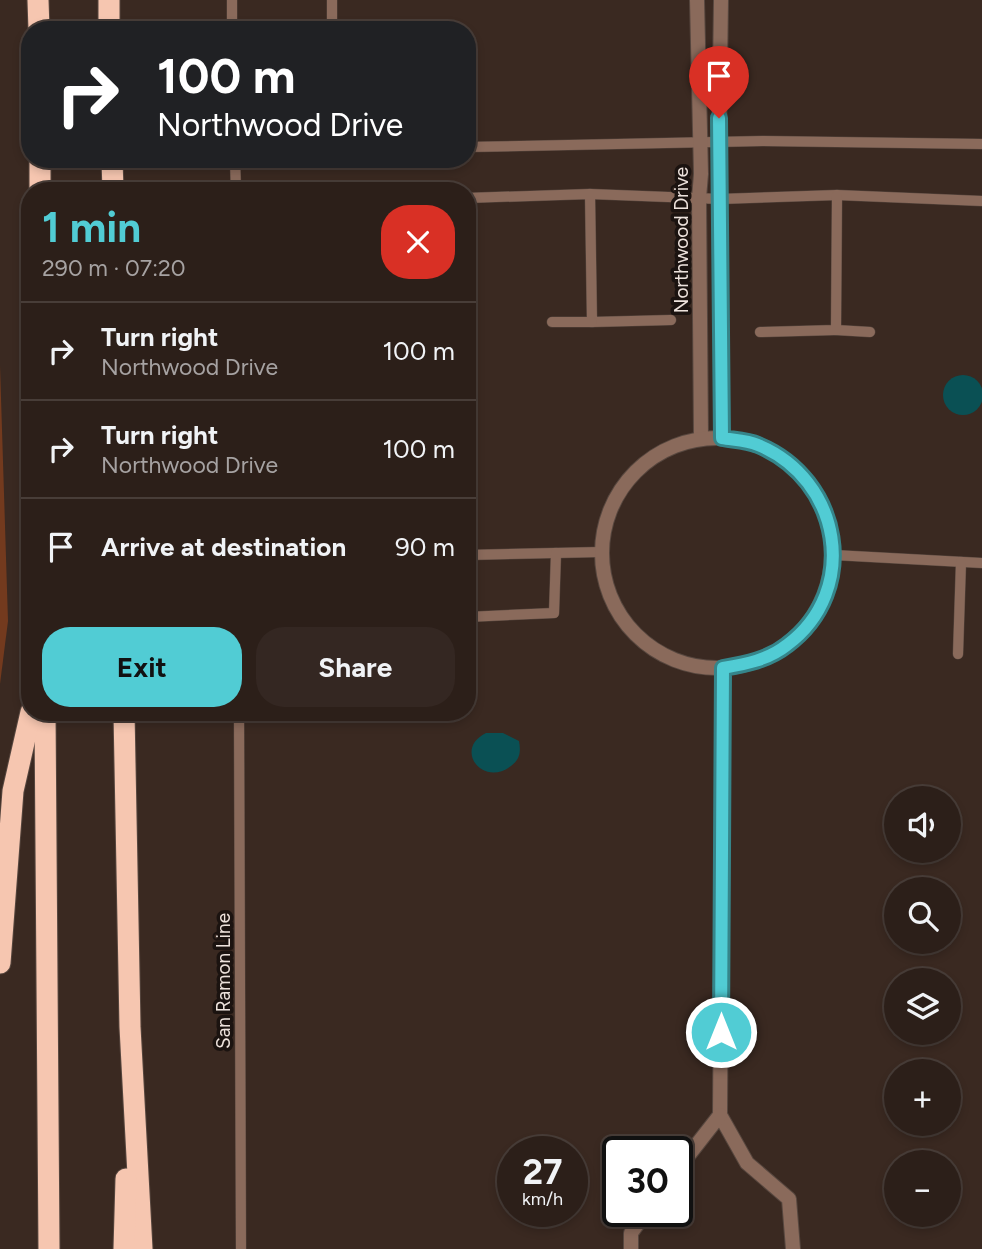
<!DOCTYPE html>
<html lang="en">
<head>
<meta charset="utf-8">
<style>
	:root { --surface:#2c1f19; --page:#342722; --text:#f1f3f6; --muted:#a6a2a2; --line:#483d38; --accent:#51ccd4 }
	body { margin:0; font-family:Figtree,sans-serif; background:var(--page); color:var(--text); height:100vh; display:flex; flex-direction:column; font-size:26px; white-space:nowrap }
	* { box-sizing:border-box; margin:0 }
	p { font-size:23px; color:var(--muted) }
	.icon { flex:none; width:38px; height:38px; fill:none; stroke:currentColor; stroke-width:2; stroke-linecap:round; stroke-linejoin:round }
	.map { position:relative; flex:1; overflow:hidden }
	.drawer { position:absolute; left:21px; top:182px; width:455px; height:539px; display:flex; flex-direction:column; background:var(--surface); border-radius:28px; box-shadow:0 4px 10px #0003,0 0 0 2px var(--line) }
	.drawer>* { flex:none }
	.banner { position:absolute; left:21px; top:21px; width:455px; height:147px; border-radius:28px; box-shadow:0 4px 10px #0003,0 0 0 2px var(--line); background:#202124; color:#fff; overflow:hidden }
	.buttons { position:absolute; left:884px; top:786px; display:grid; gap:14px }
	.buttons a { display:grid; place-items:center; width:77px; height:77px; border-radius:50%; background:var(--surface); box-shadow:0 4px 10px #0003,0 0 0 2px var(--line); font-size:35px }
	.speed { position:absolute; left:497px; top:1136px; display:flex; gap:14px; font-size:35px; font-weight:700; text-align:center }
	.speed>* { display:grid; place-content:center; width:91px; height:91px; border-radius:50%; background:var(--surface); box-shadow:0 4px 10px #0003,0 0 0 2px var(--line); line-height:1 }
	.speed small { font-size:18px; font-weight:400 }
	.speed .limit { border:4px solid #111; border-radius:10px; background:#fff; color:#111 }
	.pin { position:absolute; display:grid; place-items:center; width:60px; height:60px; color:#fff; margin:-72px -30px; border-radius:50% 50% 50% 0; rotate:-45deg; box-shadow:0 0 7px #0007 }
	.pin .icon { rotate:45deg }
	.me { position:absolute; width:77px; margin:-38px; rotate:0deg; stroke-linejoin:round; filter:drop-shadow(0 0 5px #0008) }
	.turn { display:flex; align-items:center; gap:24px; height:147px; padding:0 21px; font-size:32px }
	.turn .icon { width:91px; height:91px; stroke-width:2.5 }
	.turn b { display:block; font-size:49px; line-height:60px }
	.round { display:grid; place-items:center; flex:none; width:74px; height:74px; border-radius:28px; background:var(--page) }
	.summary { display:flex; align-items:center; justify-content:space-between; height:119px; padding:0 21px }
	h1 { font-size:42px; font-weight:700; line-height:52px; color:var(--accent) }
	.action { display:flex; gap:14px; margin-top:auto; padding:14px 21px }
	.action a { flex:1; height:80px; border-radius:28px; background:var(--accent); color:#111; font-size:28px; font-weight:700; line-height:80px; text-align:center }
	.action a+a { background:var(--page); color:var(--text) }
	ul { padding:0; list-style:none }
	li { display:flex; align-items:center; gap:21px; height:98px; padding:0 21px; border-top:2px solid var(--line) }
	li div { flex:1 }
	li b { display:block; font-size:26px }
	li em { font-style:normal }
	.map>svg:first-child { display:block }
	.green { fill:#733a1e }
	.water { fill:#0a5054 }
	.lines { fill:none; stroke-linecap:round; stroke-linejoin:round }
	.service-casing { stroke:#57473f; stroke-width:11 }
	.minor-casing { stroke:#57473f; stroke-width:16 }
	.motorway-casing { stroke:#57473f; stroke-width:23 }
	.service { stroke:#8a6a5b; stroke-width:10 }
	.minor { stroke:#8a6a5b; stroke-width:14 }
	.motorway { stroke:#f6c6b0; stroke-width:21 }
	.route-casing { stroke:#35858a; stroke-width:18 }
	.route { stroke:#51ccd4; stroke-width:12 }
	.labels { text-anchor:middle; stroke-width:7; stroke-linejoin:round; paint-order:stroke }
	.street-label { font-size:19px; fill:#ede2dc; stroke:#1b1310 }
</style>
</head>
<body>
<div class="map">
<svg width="982" height="1249" viewBox="0 0 982 1249">
	<rect width="100%" height="100%" fill="#3a2921"/>
	<path class="green" d="M0 366 8 621 0 684Z"/>
	<g class="water">
		<circle cx="963" cy="395" r="20"/>
		<path d="M486 733H503L519 741C521 752 520 759 511 766 483 788 453 749 486 733Z"/>
	</g>
	<g class="lines">
		<defs>
			<g id="service">
				<path d="M232 0V30"/>
				<path d="M332 30V0"/>
				<path d="M467 147 763 141 982 144"/>
				<path d="M235 159 236 191"/>
				<path d="M590 194 592 322 671 320"/>
				<path d="M467 198 590 194 720 199 837 195 982 201"/>
				<path d="M552 322H592"/>
				<path d="M836 330 870 332"/>
				<path d="M760 332 836 330 837 195"/>
				<path d="M467 555 601 552"/>
				<path d="M834 555 982 563"/>
				<path d="M467 617 554 613 556 553"/>
				<path d="M958 654 961 562"/>
				<path d="M239 712 241 1249"/>
			</g>
			<g id="minor">
				<path d="M697 0 701 174 699 198 701 438"/>
				<path d="M721 0 719 142 722 437"/>
				<circle cx="717" cy="553" r="115"/>
				<path d="M723 669 720 1115 747 1163 789 1199 793 1249"/>
				<path d="M677 1170 720 1115"/>
				<path d="M631 1249V1233L647 1211"/>
			</g>
			<g id="motorway">
				<path d="M38 0 39 30"/>
				<path d="M109 0V30"/>
				<path d="M40 159V191"/>
				<path d="M112 159 113 191"/>
				<path d="M45 712 49 1249"/>
				<path d="M124 712 130 1027 142 1249"/>
				<path d="M0 963 13 791 31 712"/>
				<path d="M124 1249 126 1179"/>
			</g>
		</defs>
		<use href="#service" class="service-casing"/>
		<use href="#minor" class="minor-casing"/>
		<use href="#motorway" class="motorway-casing"/>
		<use href="#service" class="service"/>
		<use href="#minor" class="minor"/>
		<use href="#motorway" class="motorway"/>
	</g>
	<g class="lines">
		<defs>
			<path id="route" d="M719 118 722 438C733 440 747 440 758 445 841 479 861 590 787 645 768 660 746 664 723 668L721 1032"/>
		</defs>
		<use href="#route" class="route-casing"/>
		<use href="#route" class="route"/>
	</g>
	<g class="labels">
		<g class="street-label">
			<text transform="translate(681 240) rotate(-90)" y="7">Northwood Drive</text>
			<text transform="translate(223 981) rotate(-90)" y="7">San Ramon Line</text>
		</g>
	</g>
</svg>
<div class="buttons">
<a><svg class="icon" aria-label="sound" viewBox="0 0 24 24"><path d="M4 9h4l5-4v14l-5-4H4zM17 9q2 3 0 6"/></svg></a>
<a><svg class="icon" aria-label="search" viewBox="0 0 24 24"><circle cx="10" cy="10" r="6"/><path d="M15 15l6 6"/></svg></a>
<a><svg class="icon" aria-label="layers" viewBox="0 0 24 24"><path d="M12 4l9 5-9 5-9-5zM3 14l9 5 9-5"/></svg></a>
<a>+</a>
<a>−</a>
</div>
<div class="speed"><div>27<small>km/h</small></div><div class="limit">30</div></div>
<div class="pin" style="left:719px;top:118px;background:#d93025"><svg class="icon" aria-label="arrive" viewBox="0 0 24 24"><path d="M6 21V4h12l-3 4 3 4H6"/></svg></div>
<svg class="me" style="left:721px;top:1032px" viewBox="-20 -20 40 40"><circle r="17" fill="#51ccd4" stroke="#fff" stroke-width="3"/><path d="M0-11L8 9 0 5-8 9z" fill="#fff"/></svg>
<div class="banner">
<div class="turn"><svg class="icon" aria-label="right" viewBox="0 0 24 24"><path d="M7 20v-9h11M14 6l5 5-5 5"/></svg><div><b>100 m</b>Northwood Drive</div></div>
</div>
<section class="drawer">
<div class="summary"><div><h1>1 min</h1><p>290 m · 07:20</p></div><a class="round" style="background:#d93025;color:#fff"><svg class="icon" aria-label="close" viewBox="0 0 24 24"><path d="M6 6l12 12M18 6L6 18"/></svg></a></div>
<ul>
<li><svg class="icon" aria-label="right" viewBox="0 0 24 24"><path d="M7 20v-9h11M14 6l5 5-5 5"/></svg><div><b>Turn right</b><p>Northwood Drive</p></div><em>100 m</em></li>
<li><svg class="icon" aria-label="right" viewBox="0 0 24 24"><path d="M7 20v-9h11M14 6l5 5-5 5"/></svg><div><b>Turn right</b><p>Northwood Drive</p></div><em>100 m</em></li>
<li><svg class="icon" aria-label="arrive" viewBox="0 0 24 24"><path d="M6 21V4h12l-3 4 3 4H6"/></svg><div><b>Arrive at destination</b></div><em>90 m</em></li>
</ul>
<div class="action"><a>Exit</a><a>Share</a></div>
</section>
</div>
</body>
</html>
